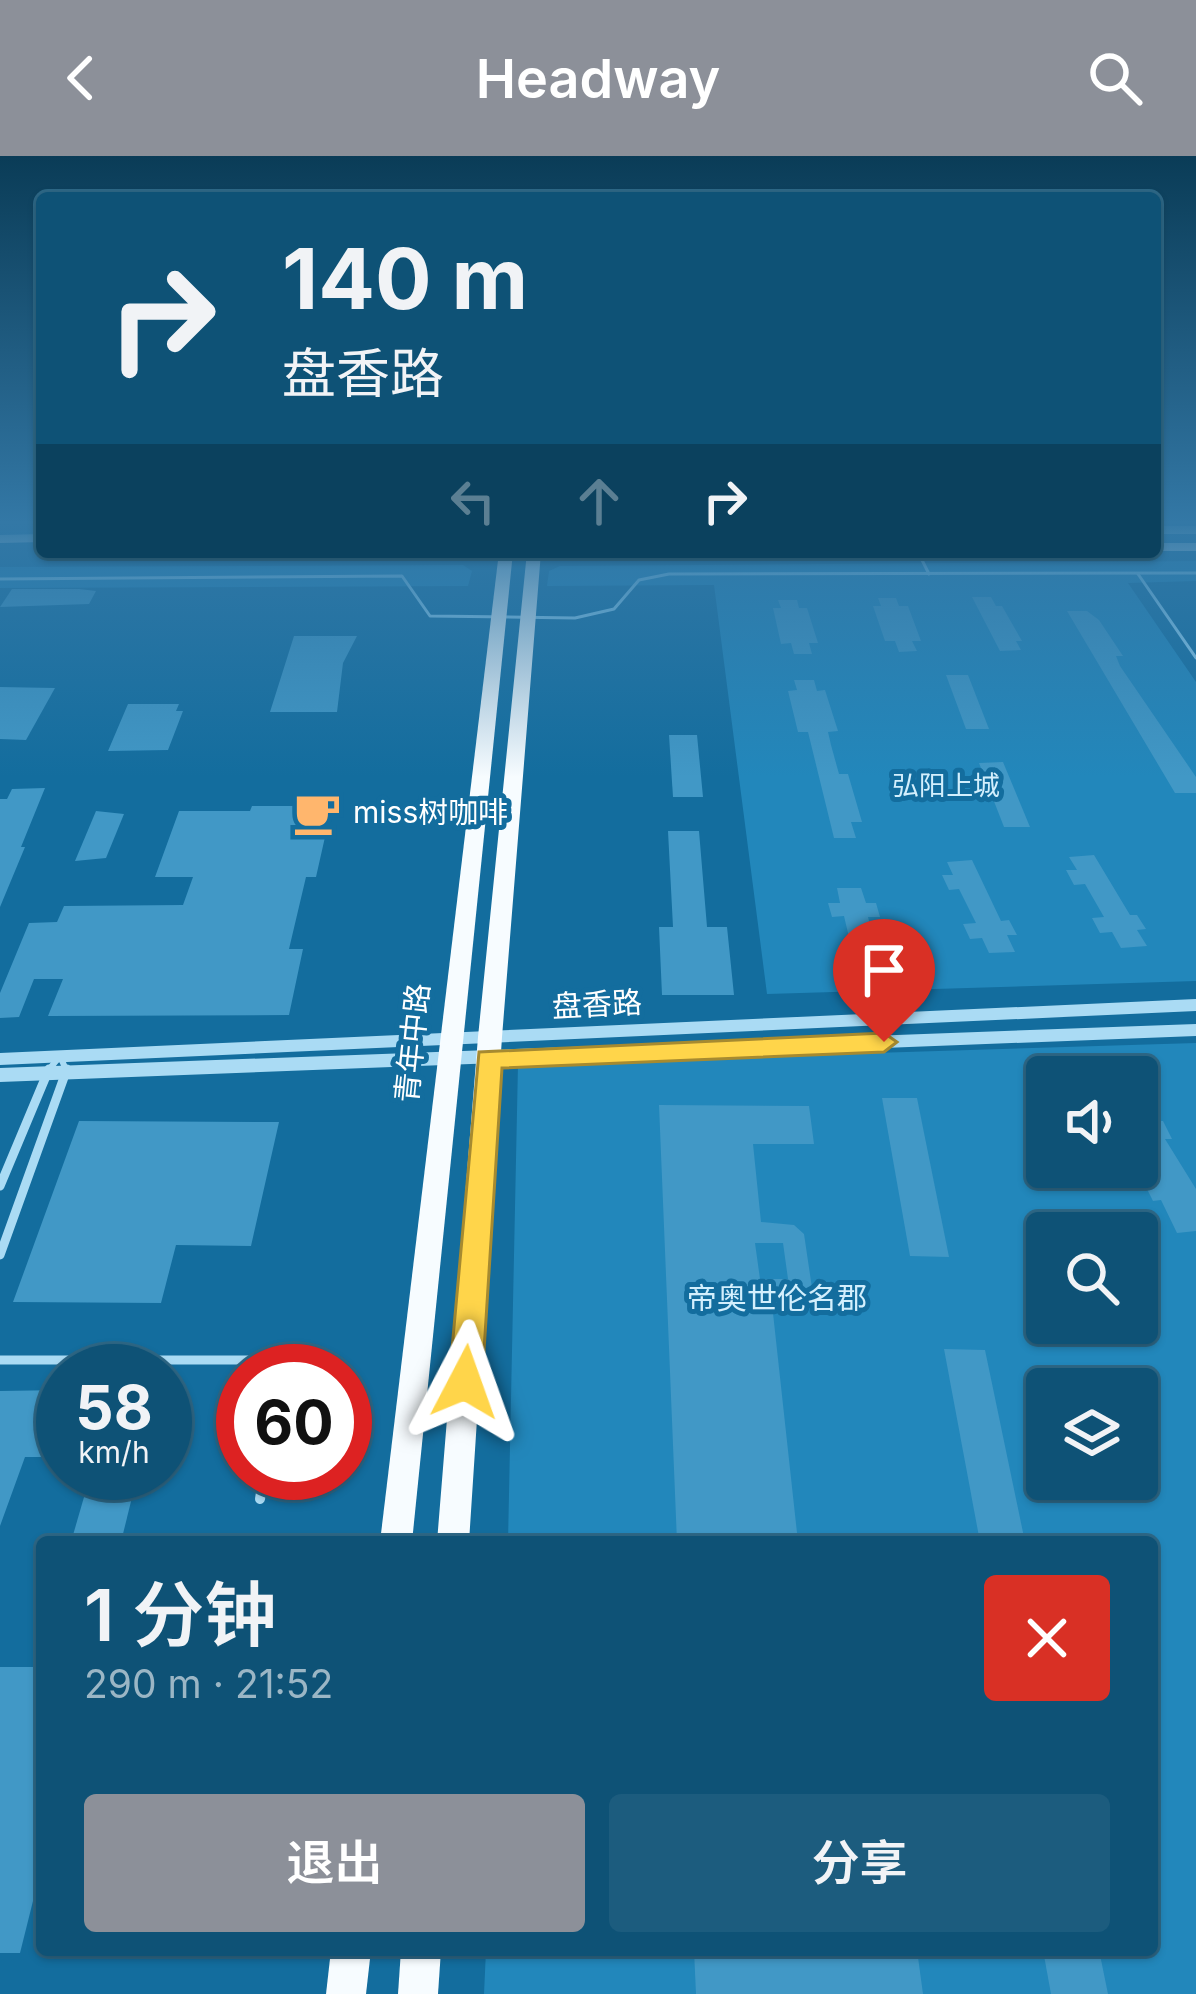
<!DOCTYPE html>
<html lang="zh">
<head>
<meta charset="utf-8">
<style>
	:root { --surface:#0e5276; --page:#1c5c7e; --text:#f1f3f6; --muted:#9bb6c5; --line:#2e6988; --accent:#8c9099 }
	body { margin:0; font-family:Inter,"Noto Sans SC",sans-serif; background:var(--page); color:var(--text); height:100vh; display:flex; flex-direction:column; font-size:45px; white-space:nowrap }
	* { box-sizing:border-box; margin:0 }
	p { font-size:39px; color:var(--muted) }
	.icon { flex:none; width:66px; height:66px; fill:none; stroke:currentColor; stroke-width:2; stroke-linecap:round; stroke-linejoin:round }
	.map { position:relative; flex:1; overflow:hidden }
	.details { position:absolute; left:36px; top:1380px; width:1122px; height:420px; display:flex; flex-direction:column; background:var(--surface); border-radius:12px; box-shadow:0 3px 9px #0004,0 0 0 3px var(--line) }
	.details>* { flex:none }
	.top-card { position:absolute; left:36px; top:36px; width:1125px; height:366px; border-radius:12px; box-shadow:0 3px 9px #0004,0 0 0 3px var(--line); background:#0e5276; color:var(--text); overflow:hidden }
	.tools { position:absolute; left:1026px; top:900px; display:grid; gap:24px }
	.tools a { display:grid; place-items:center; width:132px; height:132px; border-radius:12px; background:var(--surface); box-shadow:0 3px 9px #0004,0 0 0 3px var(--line); font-size:60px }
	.speed { position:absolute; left:36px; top:1188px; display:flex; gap:24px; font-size:60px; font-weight:700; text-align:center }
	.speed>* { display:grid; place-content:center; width:156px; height:156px; border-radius:50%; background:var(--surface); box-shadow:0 3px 9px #0004,0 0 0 3px var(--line); line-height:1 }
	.speed small { font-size:30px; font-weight:400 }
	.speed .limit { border:18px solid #d22; background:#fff; color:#111 }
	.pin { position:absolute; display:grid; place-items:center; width:102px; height:102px; color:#fff; margin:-123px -51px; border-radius:50% 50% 50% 0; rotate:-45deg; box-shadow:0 0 12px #0007 }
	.pin .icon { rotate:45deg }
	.me { position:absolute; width:132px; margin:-66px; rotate:4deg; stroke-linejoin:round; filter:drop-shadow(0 0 9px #0008) }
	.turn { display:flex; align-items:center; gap:42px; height:252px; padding:0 48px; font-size:54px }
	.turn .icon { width:156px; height:156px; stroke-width:2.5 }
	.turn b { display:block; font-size:84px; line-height:102px }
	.lanes { display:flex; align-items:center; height:114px; padding:0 48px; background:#0003; justify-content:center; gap:60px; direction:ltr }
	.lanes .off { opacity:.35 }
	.round { display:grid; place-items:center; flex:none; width:126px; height:126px; border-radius:12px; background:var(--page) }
	.overview { display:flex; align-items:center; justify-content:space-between; height:204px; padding:0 48px }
	h1 { font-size:72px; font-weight:600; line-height:90px }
	.button { display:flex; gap:24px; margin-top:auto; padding:24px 48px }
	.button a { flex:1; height:138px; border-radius:12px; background:var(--accent); color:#fff; font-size:48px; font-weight:600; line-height:138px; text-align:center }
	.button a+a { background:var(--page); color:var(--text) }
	header { display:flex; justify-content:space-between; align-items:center; height:156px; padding:0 48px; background:var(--accent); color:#fff; font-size:54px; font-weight:600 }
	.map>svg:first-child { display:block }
	.green { fill:#2287bb; fill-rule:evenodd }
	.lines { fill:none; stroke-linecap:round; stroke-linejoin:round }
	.stream { stroke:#9dd9f7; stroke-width:3 }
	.building { fill:#4198c6; fill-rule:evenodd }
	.service-far2 { stroke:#aadbf4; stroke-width:6 }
	.service-far1 { stroke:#aadbf4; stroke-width:9 }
	.service { stroke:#aadbf4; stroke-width:10 }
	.tertiary { fill:#aadbf4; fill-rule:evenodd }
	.primary { fill:#f7fcff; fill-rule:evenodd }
	.route { fill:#ffd54a; stroke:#a68a30; stroke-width:3 }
	.labels { text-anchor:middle; stroke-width:10; stroke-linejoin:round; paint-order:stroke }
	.far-park-label { font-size:27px; fill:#d3effd; stroke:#136d9e }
	.poi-label { font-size:30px; fill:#fff; stroke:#136d9e; text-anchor:start }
	.street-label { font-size:30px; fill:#fff; stroke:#136d9e }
	.park-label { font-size:30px; fill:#d3effd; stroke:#136d9e }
</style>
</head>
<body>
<header><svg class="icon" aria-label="back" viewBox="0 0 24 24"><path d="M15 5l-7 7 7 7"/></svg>Headway<svg class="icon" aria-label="search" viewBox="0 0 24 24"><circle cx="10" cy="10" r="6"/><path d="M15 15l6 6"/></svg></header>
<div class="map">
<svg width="1196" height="1838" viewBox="0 0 1196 1838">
	<rect width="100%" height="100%" fill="#136d9e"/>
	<g class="green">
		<path d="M1196 405V425L1128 427 1196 526V825L767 838 714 429 547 430 549 415 560 410Z"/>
		<path d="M463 409 472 415 468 430 0 432V411Z"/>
		<path d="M1196 887V1838H484L486 1794H1152V1386H508L518 908ZM1047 921H1137V1011H1047ZM1047 1077H1137V1167H1047ZM1047 1233H1137V1323H1047Z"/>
	</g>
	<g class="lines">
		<g class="stream">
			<path d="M918 396 929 418"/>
			<path d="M1138 418 1196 502"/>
			<path d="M0 423 402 420 430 460 575 462 614 453 639 424 669 418 1196 417"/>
		</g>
	</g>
	<g class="building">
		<path d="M12 433H79L96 435 89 448 0 451Z"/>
		<path d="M972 441H991L996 450H1002L1022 485H1016L1021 494 1000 495Z"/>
		<path d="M878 442H896L899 450H908L921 485H912L917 495 899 496 895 485H885L873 450H881Z"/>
		<path d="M778 444H797L799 452H807L818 487H809L812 498H794L791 487 781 488 773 452H781Z"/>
		<path d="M1067 455H1087L1099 464 1123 500H1116L1120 510 1196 621V637H1175Z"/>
		<path d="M294 480H357L343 507 337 556H270Z"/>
		<path d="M946 519H968L989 573H966Z"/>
		<path d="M794 524H814L817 535 825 534 838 575 828 576 831 589 839 618H848L862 666H851L856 682H834L808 576H798L788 535 797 534Z"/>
		<path d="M0 531 55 532 26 584 0 583Z"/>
		<path d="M128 548H179L176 555H183L168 594 108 595Z"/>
		<path d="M669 579H697L703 641H673Z"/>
		<path d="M1003 606 1030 671H1004L979 607Z"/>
		<path d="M45 632 21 691H25L0 751V643H7L12 633Z"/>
		<path d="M252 650H332L316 721H306L289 793H303L289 859 48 860 63 823H34L19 861 0 862V837L29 767 57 766 64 750 183 749 193 721H155L179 655H250Z"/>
		<path d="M96 655 124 658 106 702 75 705Z"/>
		<path d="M668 675H699L707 771H727L734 839H662L659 771H673Z"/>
		<path d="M1094 699 1130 759H1137L1146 773 1137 774 1147 790 1121 792 1112 776 1100 777 1092 762 1104 761 1085 728 1074 729 1066 714H1077L1069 701Z"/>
		<path d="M972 704 1001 765 1009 764 1017 779H1007L1015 796 989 797 982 782 970 783 963 768 976 767 959 733 949 734 942 719H953L947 706Z"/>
		<path d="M837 732H861L866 747H876L880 761H868L876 792H888L893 808H881L886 828H862L857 809 845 810 841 794H852L844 760 832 761 828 747H840Z"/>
		<path d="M1137 927 1157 965H1163L1172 983H1165L1196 1033V1075L1177 1077 1161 1044 1153 1045 1137 1013Z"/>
		<path d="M882 942H917L949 1101 910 1100Z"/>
		<path d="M659 949 809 950 814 988H753L761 1066 794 1069 804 1078 812 1132 802 1144 772 1148 798 1386H677ZM755 1087H783L788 1123H760Z"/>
		<path d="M79 965 279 966 251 1090 176 1089 161 1147 13 1146Z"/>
		<path d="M944 1193 985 1194 1025 1386H980Z"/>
		<path d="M63 1234V1301H25L0 1370V1235Z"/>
		<path d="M91 1317H138L121 1386H71Z"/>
		<path d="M0 1511H42V1709L20 1797H0Z"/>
		<path d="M694 1794H917L923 1838H696Z"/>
		<path d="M1043 1794H1099L1108 1838H1051Z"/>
	</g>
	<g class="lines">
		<path class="service-far2" d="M47 916 60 900 67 916"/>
		<g class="service-far1">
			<path d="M0 1030 49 913"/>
			<path d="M0 1099 67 913"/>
			<path d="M0 1204H283L281 1215"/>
		</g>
		<path class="service" d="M260 1343 264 1317"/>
		<g class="tertiary">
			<path d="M1196 843V855L0 909V897Z"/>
			<path d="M1196 868V880L0 926V912Z"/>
		</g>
		<g class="primary">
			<rect x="1155" y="370" width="41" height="8"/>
			<path d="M42 378V386L0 387V379Z"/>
			<rect x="1155" y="387" width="41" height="8"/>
			<path d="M499 396H513L412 1386H380Z"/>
			<path d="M527 396H541L502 881 469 1386H437L478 881Z"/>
			<path d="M331 1794H371L366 1838H326Z"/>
			<path d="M401 1794H441L438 1838H398Z"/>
		</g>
	</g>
	<linearGradient id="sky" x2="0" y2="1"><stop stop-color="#0a3c57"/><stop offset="0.59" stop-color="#3378a6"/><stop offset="1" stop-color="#3378a6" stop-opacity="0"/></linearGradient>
	<rect width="1196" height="621" fill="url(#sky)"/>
	<path class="route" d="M884 877 897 886 884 896 502 912 482 1226 477 1236 465 1240 453 1236 449 1226 479 896Z"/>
	<defs>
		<symbol id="cafe-bare" viewBox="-9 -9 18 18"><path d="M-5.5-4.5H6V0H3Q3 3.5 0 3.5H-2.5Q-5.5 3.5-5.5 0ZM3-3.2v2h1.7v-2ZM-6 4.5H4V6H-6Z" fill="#ffb66d" stroke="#136d9e" stroke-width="2.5" paint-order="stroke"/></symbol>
	</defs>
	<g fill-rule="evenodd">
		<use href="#cafe-bare" x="284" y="624" width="66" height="66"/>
	</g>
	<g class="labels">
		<g class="far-park-label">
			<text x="946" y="639">弘阳上城</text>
		</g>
		<g class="poi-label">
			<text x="353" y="667">miss树咖啡</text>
		</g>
		<g class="street-label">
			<text transform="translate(597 849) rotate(-3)" y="10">盘香路</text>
			<text transform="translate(413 887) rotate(-84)" y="10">青年中路</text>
		</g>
		<g class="park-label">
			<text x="777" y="1153">帝奥世伦名郡</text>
		</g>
	</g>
</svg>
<div class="tools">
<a><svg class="icon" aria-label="sound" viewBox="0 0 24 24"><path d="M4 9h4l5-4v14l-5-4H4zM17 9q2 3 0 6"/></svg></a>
<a><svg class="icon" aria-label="search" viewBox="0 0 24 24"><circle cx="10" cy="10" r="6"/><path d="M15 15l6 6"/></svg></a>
<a><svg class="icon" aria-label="layers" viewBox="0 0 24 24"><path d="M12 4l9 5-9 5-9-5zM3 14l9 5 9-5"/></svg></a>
</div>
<div class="speed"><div>58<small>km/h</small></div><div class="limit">60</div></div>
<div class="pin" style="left:884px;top:886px;background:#d93025"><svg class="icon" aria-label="arrive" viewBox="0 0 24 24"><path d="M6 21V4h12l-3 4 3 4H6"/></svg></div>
<svg class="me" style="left:465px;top:1226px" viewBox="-20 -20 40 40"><path d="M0-17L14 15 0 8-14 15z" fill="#ffd54a" stroke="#fff" stroke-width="4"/></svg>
<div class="top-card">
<div class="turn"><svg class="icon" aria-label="right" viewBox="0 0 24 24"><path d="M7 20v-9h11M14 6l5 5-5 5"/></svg><div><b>140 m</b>盘香路</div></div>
<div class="lanes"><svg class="icon off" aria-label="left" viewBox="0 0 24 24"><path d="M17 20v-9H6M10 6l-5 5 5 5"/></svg><svg class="icon off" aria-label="ahead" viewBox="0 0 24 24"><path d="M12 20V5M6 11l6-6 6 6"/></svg><svg class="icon" aria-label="right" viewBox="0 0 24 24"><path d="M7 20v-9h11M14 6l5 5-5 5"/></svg></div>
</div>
<section class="details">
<div class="overview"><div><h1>1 分钟</h1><p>290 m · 21:52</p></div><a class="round" style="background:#d93025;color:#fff"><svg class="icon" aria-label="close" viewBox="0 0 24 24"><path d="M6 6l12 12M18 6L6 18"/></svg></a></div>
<div class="button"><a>退出</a><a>分享</a></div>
</section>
</div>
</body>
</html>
